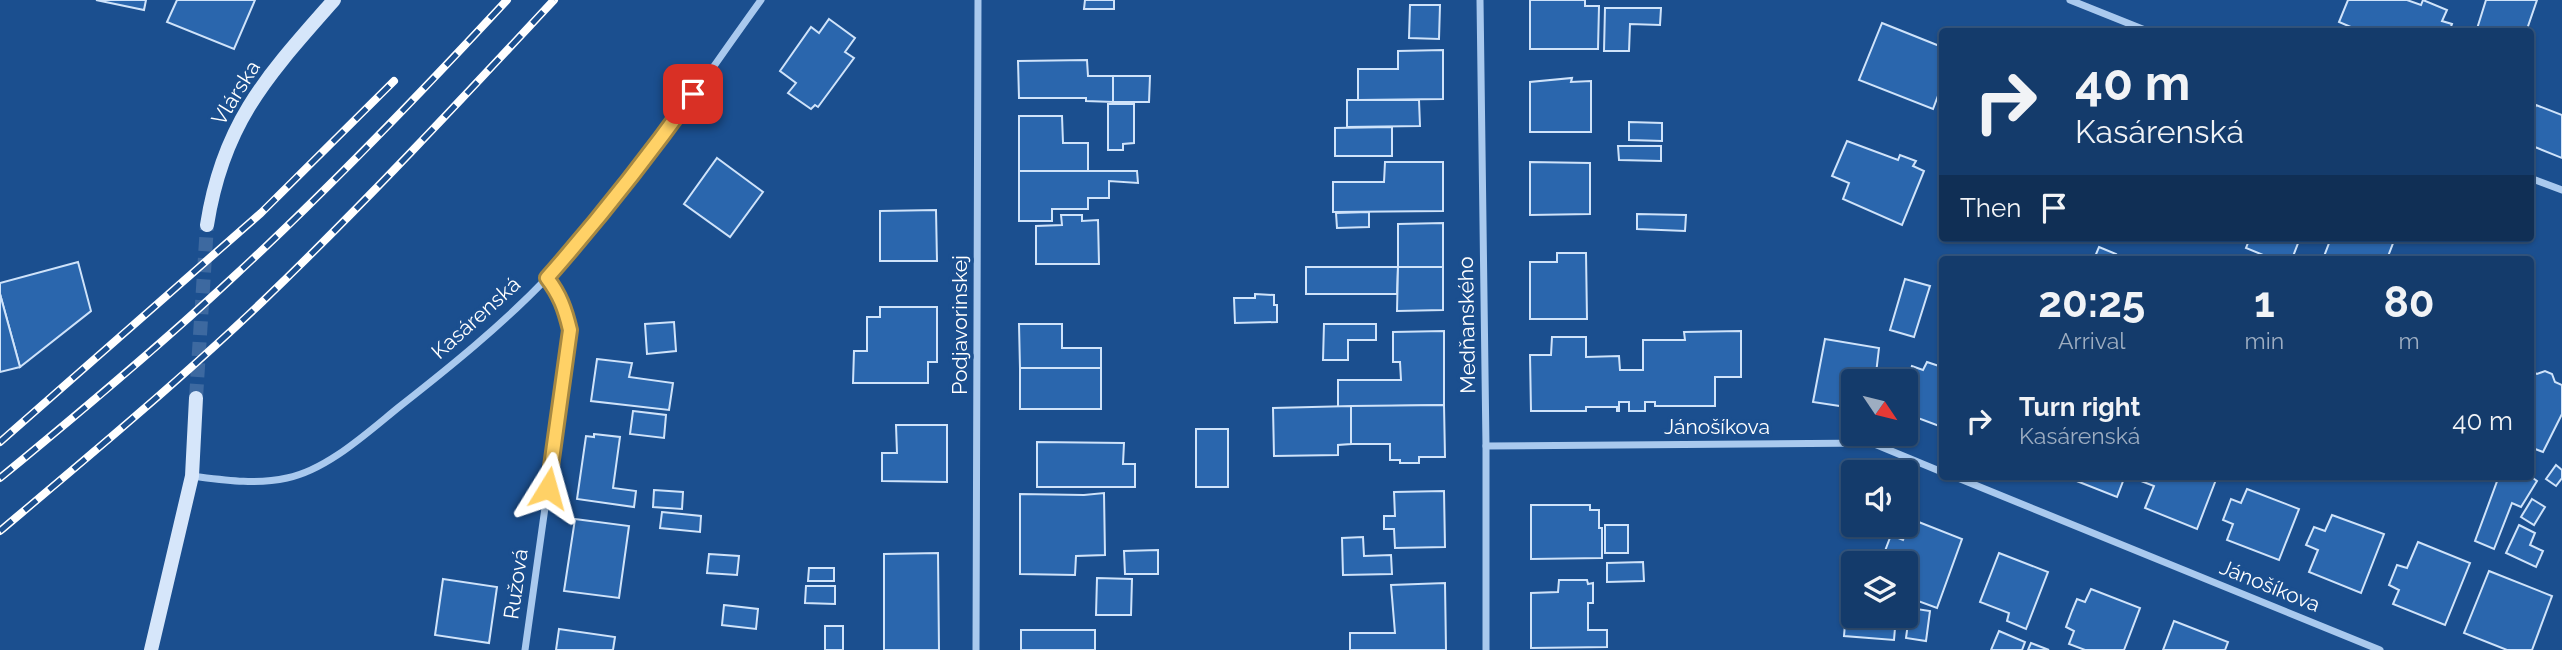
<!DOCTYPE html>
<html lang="en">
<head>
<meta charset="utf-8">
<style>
	:root { --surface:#143b6b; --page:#214673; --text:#f1f3f6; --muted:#9dadc1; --line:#33557e }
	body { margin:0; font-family:Raleway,sans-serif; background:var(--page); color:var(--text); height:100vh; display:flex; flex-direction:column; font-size:26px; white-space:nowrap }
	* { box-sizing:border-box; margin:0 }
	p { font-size:23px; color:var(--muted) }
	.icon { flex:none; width:38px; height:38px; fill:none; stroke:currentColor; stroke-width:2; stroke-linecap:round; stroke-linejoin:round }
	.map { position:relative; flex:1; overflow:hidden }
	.details { position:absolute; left:1939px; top:256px; width:595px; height:224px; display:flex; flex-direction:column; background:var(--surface); border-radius:7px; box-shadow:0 2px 5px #0004,0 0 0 2px var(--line) }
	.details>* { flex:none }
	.banner { position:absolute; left:1939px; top:28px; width:595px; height:214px; border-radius:7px; box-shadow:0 2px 5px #0004,0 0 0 2px var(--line); background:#143b6b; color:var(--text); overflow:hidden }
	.needle { width:46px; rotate:125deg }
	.tools { position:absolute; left:1841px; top:369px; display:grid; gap:14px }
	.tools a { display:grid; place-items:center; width:77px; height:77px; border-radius:7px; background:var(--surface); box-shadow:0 2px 5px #0004,0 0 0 2px var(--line); font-size:35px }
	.pin { position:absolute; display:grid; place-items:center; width:60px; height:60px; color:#fff; margin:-30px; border-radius:14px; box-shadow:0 4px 10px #0006 }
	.me { position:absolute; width:77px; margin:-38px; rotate:8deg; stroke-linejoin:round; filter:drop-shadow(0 0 5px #0008) }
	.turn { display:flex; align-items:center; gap:24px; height:147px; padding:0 21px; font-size:32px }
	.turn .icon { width:91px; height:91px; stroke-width:2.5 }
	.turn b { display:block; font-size:49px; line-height:60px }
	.then { display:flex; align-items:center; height:66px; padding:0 21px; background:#0003; gap:14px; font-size:26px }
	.eta { display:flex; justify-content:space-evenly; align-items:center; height:119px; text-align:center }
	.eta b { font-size:42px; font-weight:700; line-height:49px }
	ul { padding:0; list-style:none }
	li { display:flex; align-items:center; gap:21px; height:91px; padding:0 21px }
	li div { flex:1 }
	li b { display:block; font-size:26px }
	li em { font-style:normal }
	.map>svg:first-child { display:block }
	.building { fill:#2a66ad; stroke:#cfe3fa; stroke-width:2 }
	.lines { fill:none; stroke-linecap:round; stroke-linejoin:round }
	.secondary-tunnel { stroke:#3d69a0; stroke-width:14; stroke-dasharray:14 7; stroke-linecap:butt }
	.street { stroke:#a9c9ee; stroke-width:7 }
	.secondary { stroke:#d6e6fa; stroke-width:14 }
	.rail-casing { stroke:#fff; stroke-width:8 }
	.rail { stroke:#1b4f8f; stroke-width:5; stroke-dasharray:16; stroke-linecap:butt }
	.route-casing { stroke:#a68842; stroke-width:18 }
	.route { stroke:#ffd166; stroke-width:12 }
	.labels { text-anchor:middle; stroke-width:7; stroke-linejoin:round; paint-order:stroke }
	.street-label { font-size:21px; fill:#fff; stroke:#1b4f8f }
</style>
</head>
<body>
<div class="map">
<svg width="2562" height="650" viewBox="0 0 2562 650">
	<rect width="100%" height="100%" fill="#1b4f8f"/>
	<g class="building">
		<path d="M96 0H146L144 10Z"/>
		<path d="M177 0H255L234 49 167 22Z"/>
		<path d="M1085 0H1114V9H1084Z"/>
		<path d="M1530 0H1585V6H1599L1598 49H1530Z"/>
		<path d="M2348 0H2407L2421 5 2423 0 2447 10 2442 21 2452 24 2449 32H2349L2351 27 2339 22Z"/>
		<path d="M2486 0H2537L2526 32H2476Z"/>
		<path d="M1410 5H1440L1439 39 1409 38Z"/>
		<path d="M1605 8H1661L1660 25 1630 24 1629 51H1604Z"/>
		<path d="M829 19 855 38 845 52 854 58 818 107 815 105 811 109 788 93 796 83 780 71 811 27 819 33Z"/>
		<path d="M1882 23 1942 47V85L1933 109 1859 80Z"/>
		<path d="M1443 50V99L1358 100V69H1398V51Z"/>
		<path d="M1087 60 1088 76H1113V102L1086 101V98H1019L1018 61Z"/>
		<path d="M1113 76H1150L1149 102H1113Z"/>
		<path d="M1572 78 1571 82 1591 81V132H1530V82Z"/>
		<path d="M1347 100H1419L1420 126 1347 127Z"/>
		<path d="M1108 104H1134V143L1123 144V150H1108Z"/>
		<path d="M2536 105 2562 115V158L2530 145V119Z"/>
		<path d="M1019 116H1062L1063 143H1088V171H1019Z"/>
		<path d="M1629 122 1662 123V141L1629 140Z"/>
		<path d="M1392 127V156H1335V128Z"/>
		<path d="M1847 141 1898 160 1900 155 1916 161 1913 166 1924 171 1902 225 1843 199 1849 183 1832 176Z"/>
		<path d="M1618 146H1661V161L1619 160Z"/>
		<path d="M717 158 763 192 730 237 684 204Z"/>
		<path d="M1385 162H1443V211L1333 212V182H1384Z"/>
		<path d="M1530 162 1590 163V214L1530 215Z"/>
		<path d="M1019 171H1137L1138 183 1109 181V198H1088V209H1052V221H1019Z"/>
		<path d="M936 210 937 261H880V211Z"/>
		<path d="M1369 212V227L1337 228 1336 213Z"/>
		<path d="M1637 214 1686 215 1685 231 1637 229Z"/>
		<path d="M1061 215H1082V221L1098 220 1099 264H1036V226L1062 225Z"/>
		<path d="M1443 223V267H1398V224Z"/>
		<path d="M2250 238H2300L2292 259H2273L2246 248Z"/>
		<path d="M2331 238H2395L2387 259H2323Z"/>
		<path d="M2099 247 2116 254 2114 259H2094Z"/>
		<path d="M1557 253H1586L1587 319H1530V262H1557Z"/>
		<path d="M78 262 91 311 20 367 0 294V283Z"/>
		<path d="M1306 267H1398L1397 294H1306Z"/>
		<path d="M1398 267H1443V310L1397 311Z"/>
		<path d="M1905 279 1930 286 1914 337 1890 330Z"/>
		<path d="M0 294 20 367 0 372Z"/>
		<path d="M1255 294 1274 295V305H1277V322L1235 323 1234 298H1255Z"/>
		<path d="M880 307H937V362H928V383H853L854 351H867V317H880Z"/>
		<path d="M674 322 676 351 647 354 645 324Z"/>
		<path d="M1019 324H1062V348H1101V368H1020Z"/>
		<path d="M1324 324H1376V340H1348V360H1323Z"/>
		<path d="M1444 331V405L1338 407V380H1401L1400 362H1393V332Z"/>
		<path d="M1741 331V377H1715V406H1655V402H1645V411H1629V402H1619V411H1617V407H1586V411H1531L1530 355H1551L1552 337H1586V357L1619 356 1620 370H1643V340H1685L1684 332Z"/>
		<path d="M1825 339 1879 348 1875 382H1853V408L1813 402Z"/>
		<path d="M597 359 632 363 629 377 673 383 669 410 591 401Z"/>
		<path d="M1927 362 1942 367V427L1907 414 1916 389 1906 385 1912 366 1923 370Z"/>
		<rect x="1020" y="368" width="81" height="41"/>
		<path d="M2530 371 2537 374 2545 371 2552 374 2555 382 2562 385V414L2543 452 2530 447Z"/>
		<path d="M1444 405 1445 457H1419V463H1400V460H1390V444H1351V406Z"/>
		<path d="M1351 406V444L1338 445V455L1274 456 1273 408Z"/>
		<path d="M633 411 666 415 664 438 630 434Z"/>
		<path d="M896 425H947V482L882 481V453H897Z"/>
		<rect x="1196" y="429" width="32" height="58"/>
		<path d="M594 434 620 437 613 488 636 491 634 507 577 499 586 436 594 437Z"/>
		<path d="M1037 442 1124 443 1123 464H1135V487H1037Z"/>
		<path d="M2556 465 2562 470V478L2556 486 2546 479Z"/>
		<path d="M2064 476H2125L2117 497Z"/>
		<path d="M2144 476 2217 477 2197 529 2145 508 2154 486 2141 481Z"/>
		<path d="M2499 476H2530L2537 481 2521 507 2512 503 2494 549 2475 541Z"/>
		<path d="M2247 489 2299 509 2279 560 2227 540 2233 524 2223 520 2231 499 2241 503Z"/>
		<path d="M654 490 683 492 682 509 653 507Z"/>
		<path d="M1444 491 1445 547 1395 548 1394 529H1384V516H1395L1394 492Z"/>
		<path d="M1104 493 1105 555 1076 556 1075 575 1020 574V494L1084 495Z"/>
		<path d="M2532 499 2545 507 2534 525 2521 517Z"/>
		<path d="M1531 505H1590V510H1599V528H1602V558L1531 559Z"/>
		<path d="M662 512 701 516 700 532 660 528Z"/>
		<path d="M2332 515 2384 534 2361 593 2309 572 2318 550 2306 545 2314 527 2325 531Z"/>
		<path d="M575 519 629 526 619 598 564 591Z"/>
		<path d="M1911 519 1962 539 1937 608 1907 597 1909 591 1906 590V564H1894L1882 559 1891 535 1903 540Z"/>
		<rect x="1605" y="525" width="23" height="28"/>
		<path d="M2519 525 2535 533 2530 545 2543 551 2536 567 2506 553Z"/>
		<path d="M1363 537 1364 556 1391 555 1392 574 1343 575 1342 538Z"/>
		<path d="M2418 542 2470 563 2445 625 2393 604 2399 590 2389 585 2397 565 2407 568Z"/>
		<path d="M1158 550V574H1125L1124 551Z"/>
		<path d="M938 553 939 650H884V554Z"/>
		<path d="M1999 553 2048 572 2026 629 2007 621 2009 613 1980 602Z"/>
		<path d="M709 554 739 556 737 575 707 573Z"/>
		<path d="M1643 562 1644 581 1607 582V563Z"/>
		<path d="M809 568H834V581H808Z"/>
		<path d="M2489 571 2552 596 2532 650H2507L2464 633Z"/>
		<path d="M1097 578 1132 579 1131 615H1096Z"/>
		<path d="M443 579 497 587 489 643 435 635Z"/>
		<path d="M1559 580H1587L1588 584 1593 583V603H1588V630H1607V647L1531 648V593L1558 592Z"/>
		<path d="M1445 583 1446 650H1350V633H1395L1391 585Z"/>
		<path d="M806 586H835V604L805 603Z"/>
		<path d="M1848 589H1853V616H1896L1894 640 1844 636Z"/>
		<path d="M2091 589 2140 608 2124 650H2085L2069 644 2074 631 2066 627 2072 611 2077 599 2085 602Z"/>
		<path d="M724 605 758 609 756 629 722 625Z"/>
		<path d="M1910 608 1930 611 1926 641 1906 638Z"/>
		<path d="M2174 621 2228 642 2225 650H2163Z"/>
		<rect x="825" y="626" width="18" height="24"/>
		<path d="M559 629 615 637 613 650H556Z"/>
		<rect x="1021" y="630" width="74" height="20"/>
		<path d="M1999 631 2025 642 2022 650H1991Z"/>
		<path d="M2031 643 2049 650H2028Z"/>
	</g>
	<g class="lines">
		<path class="secondary-tunnel" d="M196 398 207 225"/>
		<g class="street">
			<path d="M1480 0 1486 446V650"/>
			<path d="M2070 0 2150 32"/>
			<path d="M2530 178 2562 190"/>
			<path d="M1486 446 1872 443 1942 472"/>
			<path d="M192 476C224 480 256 485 287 478 327 470 368 432 399 407 450 367 502 325 547 278 628 194 693 94 761 0"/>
			<path d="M1953 476 2380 650"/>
			<path d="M525 650 570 330C565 309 560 295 547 278"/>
			<path d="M976 650 978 0"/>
		</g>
		<g class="secondary">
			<path d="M207 225C223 122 268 75 334 0"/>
			<path d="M151 650 192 476 196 398"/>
		</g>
		<defs>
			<g id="rail">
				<path d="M0 442 261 213 394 81"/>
				<path d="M0 478C78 414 156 349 230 280 327 191 418 96 507 0"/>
				<path d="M0 531C89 456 179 381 263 301 364 204 459 102 554 0"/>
			</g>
		</defs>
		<use href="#rail" class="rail-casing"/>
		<use href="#rail" class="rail"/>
	</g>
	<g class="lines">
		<defs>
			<path id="route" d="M548 488 570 330C565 309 560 295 547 278 599 219 647 158 693 94"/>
		</defs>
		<use href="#route" class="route-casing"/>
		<use href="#route" class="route"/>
	</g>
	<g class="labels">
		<g class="street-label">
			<text transform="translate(236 93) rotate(-58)" y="7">Vlárska</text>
			<text transform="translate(476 318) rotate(-42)" y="7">Kasárenská</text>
			<text transform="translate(960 325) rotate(-90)" y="7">Podjavorinskej</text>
			<text transform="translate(1467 325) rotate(-91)" y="7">Medňanského</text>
			<text x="1717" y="434">Jánošíkova</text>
			<text transform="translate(516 584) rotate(-82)" y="7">Ružová</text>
			<text transform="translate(2270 586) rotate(22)" y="7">Jánošíkova</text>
		</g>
	</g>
</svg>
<div class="tools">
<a><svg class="needle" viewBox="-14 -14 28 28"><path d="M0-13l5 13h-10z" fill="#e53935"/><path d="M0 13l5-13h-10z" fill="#9dadc1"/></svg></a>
<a><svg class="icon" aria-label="sound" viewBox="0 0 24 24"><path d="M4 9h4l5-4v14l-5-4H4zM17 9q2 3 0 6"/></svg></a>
<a><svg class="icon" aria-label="layers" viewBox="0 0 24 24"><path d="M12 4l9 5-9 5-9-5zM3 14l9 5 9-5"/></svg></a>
</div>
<div class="pin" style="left:693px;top:94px;background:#d93025"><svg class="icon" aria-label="arrive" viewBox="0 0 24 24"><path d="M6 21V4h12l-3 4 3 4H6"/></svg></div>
<svg class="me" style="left:548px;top:488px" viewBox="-20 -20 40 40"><path d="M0-17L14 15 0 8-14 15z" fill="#ffd166" stroke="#fff" stroke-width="4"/></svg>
<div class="banner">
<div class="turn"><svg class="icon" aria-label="right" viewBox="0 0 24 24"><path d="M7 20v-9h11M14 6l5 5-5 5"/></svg><div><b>40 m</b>Kasárenská</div></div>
<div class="then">Then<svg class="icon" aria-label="arrive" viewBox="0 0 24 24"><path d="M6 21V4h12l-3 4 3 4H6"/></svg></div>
</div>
<section class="details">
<div class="eta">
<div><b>20:25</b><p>Arrival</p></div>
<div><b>1</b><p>min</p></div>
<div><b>80</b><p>m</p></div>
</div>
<ul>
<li><svg class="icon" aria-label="right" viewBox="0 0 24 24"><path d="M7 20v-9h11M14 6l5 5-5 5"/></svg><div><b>Turn right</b><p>Kasárenská</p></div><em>40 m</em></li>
</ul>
</section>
</div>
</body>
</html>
